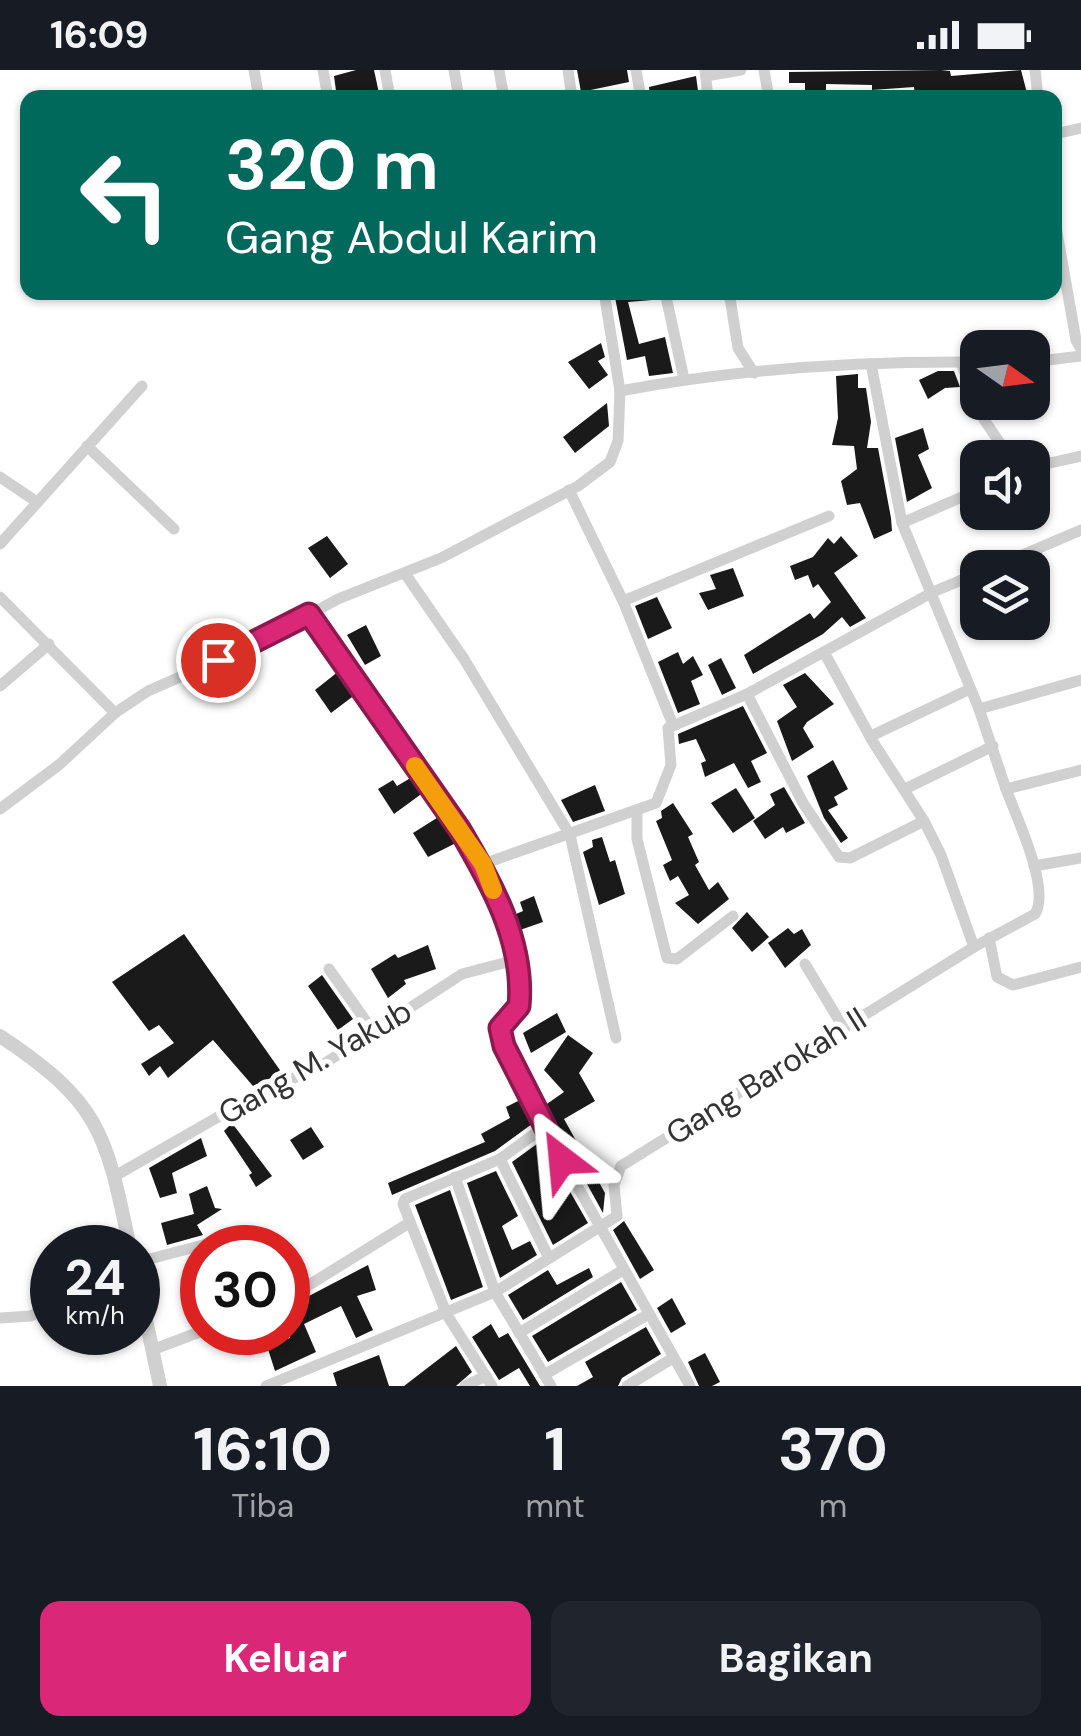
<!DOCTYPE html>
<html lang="id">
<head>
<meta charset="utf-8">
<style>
	:root { --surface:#171b24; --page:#20242c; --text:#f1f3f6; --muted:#9ea1a6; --accent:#db2777 }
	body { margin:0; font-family:"DM Sans",sans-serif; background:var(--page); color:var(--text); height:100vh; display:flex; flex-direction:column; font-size:38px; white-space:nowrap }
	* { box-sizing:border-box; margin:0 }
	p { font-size:32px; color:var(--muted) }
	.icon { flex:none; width:55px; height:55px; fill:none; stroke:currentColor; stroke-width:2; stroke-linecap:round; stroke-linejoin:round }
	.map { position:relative; height:1316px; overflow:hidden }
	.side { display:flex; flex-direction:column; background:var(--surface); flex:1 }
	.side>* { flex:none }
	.top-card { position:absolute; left:20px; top:20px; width:1042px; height:210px; border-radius:20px; box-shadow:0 2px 8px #0004; background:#00695c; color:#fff; overflow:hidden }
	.needle { width:65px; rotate:104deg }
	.buttons { position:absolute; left:960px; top:260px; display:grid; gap:20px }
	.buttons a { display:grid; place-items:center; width:90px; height:90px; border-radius:20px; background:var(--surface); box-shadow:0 2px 8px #0004; font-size:50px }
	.speed { position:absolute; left:30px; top:1155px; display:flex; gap:20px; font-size:50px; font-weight:700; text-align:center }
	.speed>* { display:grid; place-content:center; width:130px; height:130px; border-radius:50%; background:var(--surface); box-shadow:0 2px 8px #0004; line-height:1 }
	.speed small { font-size:25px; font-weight:400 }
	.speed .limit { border:15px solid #d22; background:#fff; color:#111 }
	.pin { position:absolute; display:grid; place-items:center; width:85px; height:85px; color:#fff; margin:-42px; border:5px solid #fff; border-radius:50%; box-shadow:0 2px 10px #0007 }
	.me { position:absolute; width:110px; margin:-55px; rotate:331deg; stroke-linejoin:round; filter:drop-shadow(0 0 8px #0008) }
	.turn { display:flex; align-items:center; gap:35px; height:210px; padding:0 40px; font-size:45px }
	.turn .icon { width:130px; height:130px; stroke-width:2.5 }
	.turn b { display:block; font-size:70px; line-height:85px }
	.eta { display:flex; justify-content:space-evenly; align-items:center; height:170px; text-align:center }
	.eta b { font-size:60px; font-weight:700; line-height:70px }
	.primary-button { display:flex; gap:20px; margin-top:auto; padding:20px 40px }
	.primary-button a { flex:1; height:115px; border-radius:20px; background:var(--accent); color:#fff; font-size:40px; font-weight:700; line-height:115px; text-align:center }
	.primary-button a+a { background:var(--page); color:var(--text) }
	.status { display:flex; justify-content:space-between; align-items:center; height:70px; padding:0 50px; background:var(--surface); direction:ltr }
	.status svg { height:28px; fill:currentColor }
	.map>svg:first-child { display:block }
	.building { fill:#1a1a1a }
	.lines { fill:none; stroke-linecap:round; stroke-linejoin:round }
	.minor { stroke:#d0d0d0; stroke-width:11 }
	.tertiary { stroke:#d0d0d0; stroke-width:14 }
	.route-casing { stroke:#8e194d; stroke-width:25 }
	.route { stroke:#db2777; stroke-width:18 }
	.slow { stroke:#f59e0b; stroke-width:18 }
	.labels { text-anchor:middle; stroke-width:10; stroke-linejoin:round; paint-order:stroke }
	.street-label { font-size:32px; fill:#333; stroke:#fff }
</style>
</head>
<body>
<div class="status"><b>16:09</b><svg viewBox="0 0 49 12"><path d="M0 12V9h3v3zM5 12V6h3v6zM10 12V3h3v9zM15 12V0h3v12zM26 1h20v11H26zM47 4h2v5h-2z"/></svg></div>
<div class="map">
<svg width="1081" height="1316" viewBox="0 0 1081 1316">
	<rect width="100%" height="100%" fill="#fff"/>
	<g class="building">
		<path d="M356 0H374L380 28H337L334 6Z"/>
		<path d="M577 0H627L629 12 581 22Z"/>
		<path d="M941 0 950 1 951 6 1021 0 1028 27 915 28 914 17 872 20V15L826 14V28H805V13H789V2Z"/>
		<path d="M696 6 699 28H650L649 17Z"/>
		<path d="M614 222H651L652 230 628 232 639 274 665 267 673 303 649 306 645 286 627 290Z"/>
		<path d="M601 273 605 287 598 291 608 305 589 319 568 292Z"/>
		<path d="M938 301H954L960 317 945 318 928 329 919 310Z"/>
		<path d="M858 304V318H866L871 352 867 378H878L891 448 892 461 874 469 860 433 847 435 841 411 857 399 854 376 832 375 838 348 836 306Z"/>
		<path d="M607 333 609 356 575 383 563 367Z"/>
		<path d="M923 358 929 379 918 385 932 418 907 432 895 368Z"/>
		<path d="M327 466 348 494 330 508 308 478Z"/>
		<path d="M841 466 858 486 834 503 866 548 850 557 842 547 823 564 753 604 744 585 810 543 814 549 831 532 818 514 813 518 808 505 795 510 790 496 813 487 828 468 834 474Z"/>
		<path d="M733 498 744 526 708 540 699 523 716 519 710 505Z"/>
		<path d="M657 527 672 558 648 569 635 536Z"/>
		<path d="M366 555 381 586 365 595 347 565Z"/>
		<path d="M678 582 683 594 693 586 703 605 691 611 700 634 678 643 658 592Z"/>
		<path d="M721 588 736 618 722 625 708 595Z"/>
		<path d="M339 601 356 624 331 643 315 620Z"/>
		<path d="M805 603 834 634 807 652 803 658 814 677 792 691 777 651 797 637 783 615Z"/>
		<path d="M743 636 767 683 751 691 761 712 748 718 734 693 705 707 701 693 706 691 696 669 679 674 678 664Z"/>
		<path d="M833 690 848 719 834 727 838 735 828 740 848 768 841 773 824 748 807 706Z"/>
		<path d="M414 706 424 722 394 744 378 719 393 710 397 716Z"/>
		<path d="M595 715 605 741 573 752 561 730Z"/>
		<path d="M784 717 805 753 786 763 783 757 765 769 753 751 775 735 770 724Z"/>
		<path d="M736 718 755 748 733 763 711 733Z"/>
		<path d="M673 733 693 764 688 767 699 792 695 795 709 820 718 812 729 829 698 854 675 833 689 825 678 806 670 811 663 795 672 790 656 751 662 748 661 741Z"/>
		<path d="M440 746 456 773 428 787 413 763Z"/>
		<path d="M602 767 610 792 615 790 625 824 599 835 583 782 593 777 592 770Z"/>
		<path d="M534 826 543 852 520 860 516 844 523 841 520 832Z"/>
		<path d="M747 842 769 867 752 882 732 858Z"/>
		<path d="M788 858 794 864 802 859 811 875 785 898 768 873Z"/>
		<path d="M184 864 282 1003 253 1016 213 970 168 1008 160 996 149 1006 141 994 174 973 159 955 149 961 112 912Z"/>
		<path d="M428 875 436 899 404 910 406 914 388 928 371 899 395 884 398 888Z"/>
		<path d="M322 905 353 949 338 960 308 916Z"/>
		<path d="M557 943 566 962 531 983 523 963Z"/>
		<path d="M568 965 593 983 579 1003 595 1031 564 1049 605 1123 603 1143 544 1036 564 1022 544 1000Z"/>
		<path d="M520 1030 532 1054 495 1081 392 1125 388 1113 485 1072 481 1064 510 1048 506 1037Z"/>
		<path d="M232 1053 272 1106 256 1117 249 1105 252 1103 224 1061Z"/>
		<path d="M311 1057 324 1077 303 1090 290 1070Z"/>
		<path d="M201 1068 207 1086 172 1103 177 1123 160 1128 149 1098Z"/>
		<path d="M541 1071 588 1153 553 1175 512 1092Z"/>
		<path d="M496 1101 518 1146 502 1156 512 1180 530 1171 537 1185 500 1208 467 1113Z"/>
		<path d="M207 1116 215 1138 222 1139 197 1155 203 1165 167 1175 161 1153 194 1144 189 1124Z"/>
		<path d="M450 1120 483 1217 451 1230 415 1135Z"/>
		<path d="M624 1151 654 1200 640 1209 613 1160Z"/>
		<path d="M368 1195 376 1220 357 1226 373 1260 356 1268 341 1236 304 1254 316 1282 275 1301 267 1276 290 1268 288 1237Z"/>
		<path d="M589 1198 593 1207 523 1250 508 1225 548 1200 557 1215Z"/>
		<path d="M621 1212 637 1240 548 1292 532 1266Z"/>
		<path d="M672 1228 686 1254 671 1263 657 1238Z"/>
		<path d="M491 1254 499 1268 508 1263 540 1316H530L519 1298 499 1310 472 1267Z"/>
		<path d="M646 1257 661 1284 622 1308 618 1316H577L593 1307 585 1292Z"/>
		<path d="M456 1276 472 1302 456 1316H404Z"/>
		<path d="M705 1283 720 1312 712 1316H699L688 1292Z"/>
		<path d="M379 1285 389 1316H337L333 1303Z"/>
	</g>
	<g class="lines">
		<g class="minor">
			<path d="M254 0 259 28"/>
			<path d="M323 0 328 28"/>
			<path d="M385 0 390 28"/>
			<path d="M454 0 459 28"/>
			<path d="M499 0 504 28"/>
			<path d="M568 0 572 28"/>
			<path d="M636 0 641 28"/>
			<path d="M705 0 708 28"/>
			<path d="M764 0 769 28"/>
			<path d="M1035 0 1038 28"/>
			<path d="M706 6 741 0"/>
			<path d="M1055 64 1081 58"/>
			<path d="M1055 151 1076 270 1081 279"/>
			<path d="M665 222 684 309"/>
			<path d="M729 222 738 278 754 303"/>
			<path d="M961 292 979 342 1010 388"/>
			<path d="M1032 292 1081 286"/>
			<path d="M871 294 902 453 979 639 1006 719"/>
			<path d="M620 321C736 299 859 291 978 292"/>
			<path d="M87 376 174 459"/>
			<path d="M1032 397 1081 386"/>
			<path d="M0 407 37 432"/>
			<path d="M569 420 623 531 673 655"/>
			<path d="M902 453 978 420"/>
			<path d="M0 474 142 316"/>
			<path d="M992 498 1081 460"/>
			<path d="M406 505 464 589 570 765 616 968"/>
			<path d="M0 527 115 643"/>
			<path d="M623 531 829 446"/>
			<path d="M309 544C373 636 533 825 519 936L500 957 504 976 544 1057 690 1316"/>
			<path d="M825 584 873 672 924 751 941 785 974 877"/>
			<path d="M0 616 49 574"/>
			<path d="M747 624 803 733 839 787 850 788 924 751"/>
			<path d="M979 639 1081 610"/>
			<path d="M871 666 970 619"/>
			<path d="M907 718 993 676"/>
			<path d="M0 739 60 694 115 643 148 621 253 575 338 529 441 488 578 416 610 392 618 371 620 321 604 222"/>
			<path d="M637 743V769L667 888 677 889 733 846"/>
			<path d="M483 794 656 733 671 695 668 658 747 624 933 522 978 503"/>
			<path d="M1034 796 1081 788"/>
			<path d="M989 868 997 907 1013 915 1081 897"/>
			<path d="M805 894 843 957"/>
			<path d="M329 899 373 961"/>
			<path d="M500 1089 548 1186"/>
			<path d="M115 1106 258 1024 319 997 462 904 519 889"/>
			<path d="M455 1107 495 1222 551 1316"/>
			<path d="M138 1192 249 1163"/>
			<path d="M288 1228 409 1153"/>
			<path d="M0 1248 30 1246 52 1238"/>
			<path d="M519 1263 623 1200"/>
			<path d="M152 1280 202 1261"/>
			<path d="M544 1305 647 1245"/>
			<path d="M266 1316 495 1222 617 1146 614 1115 621 1096 974 877 1035 844C1051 819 1016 746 1006 719L1081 700"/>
			<path d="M465 1316 486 1306"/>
			<path d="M492 1316 447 1245 403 1134 405 1129 500 1089 544 1057"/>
			<path d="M627 1316 673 1288"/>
		</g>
		<g class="tertiary">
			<path d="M0 966C101 1033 106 1063 130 1178"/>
			<path d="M138 1212 160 1316"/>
		</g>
	</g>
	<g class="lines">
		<defs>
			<path id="route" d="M218 590 309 544 460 760C491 813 525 872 519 936L500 958 504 976 562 1090"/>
		</defs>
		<use href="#route" class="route-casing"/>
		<use href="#route" class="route"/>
		<path class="slow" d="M415 696 483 794 493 820"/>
	</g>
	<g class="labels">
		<g class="street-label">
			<text transform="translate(315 992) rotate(-30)" y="11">Gang M. Yakub</text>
			<text transform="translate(766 1006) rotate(-32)" y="11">Gang Barokah II</text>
		</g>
	</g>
</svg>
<div class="buttons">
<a><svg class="needle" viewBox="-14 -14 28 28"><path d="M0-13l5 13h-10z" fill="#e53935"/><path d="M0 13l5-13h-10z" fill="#9ea1a6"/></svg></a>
<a><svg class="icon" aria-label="sound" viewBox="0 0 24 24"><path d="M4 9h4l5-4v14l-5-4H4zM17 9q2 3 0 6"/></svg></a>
<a><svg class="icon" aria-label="layers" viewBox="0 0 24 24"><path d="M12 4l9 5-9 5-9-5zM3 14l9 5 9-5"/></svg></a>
</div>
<div class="speed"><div>24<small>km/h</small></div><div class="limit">30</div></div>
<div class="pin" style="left:218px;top:590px;background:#d93025"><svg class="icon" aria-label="arrive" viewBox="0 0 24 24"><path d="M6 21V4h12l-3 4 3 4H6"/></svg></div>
<svg class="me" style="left:562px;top:1090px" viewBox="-20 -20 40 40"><path d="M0-17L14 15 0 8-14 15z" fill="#db2777" stroke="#fff" stroke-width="4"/></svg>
<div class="top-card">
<div class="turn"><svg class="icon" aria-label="left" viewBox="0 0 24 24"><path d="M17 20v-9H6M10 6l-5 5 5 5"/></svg><div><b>320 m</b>Gang Abdul Karim</div></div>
</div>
</div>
<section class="side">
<div class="eta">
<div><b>16:10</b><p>Tiba</p></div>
<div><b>1</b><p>mnt</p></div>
<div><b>370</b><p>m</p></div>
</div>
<div class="primary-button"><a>Keluar</a><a>Bagikan</a></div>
</section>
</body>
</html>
